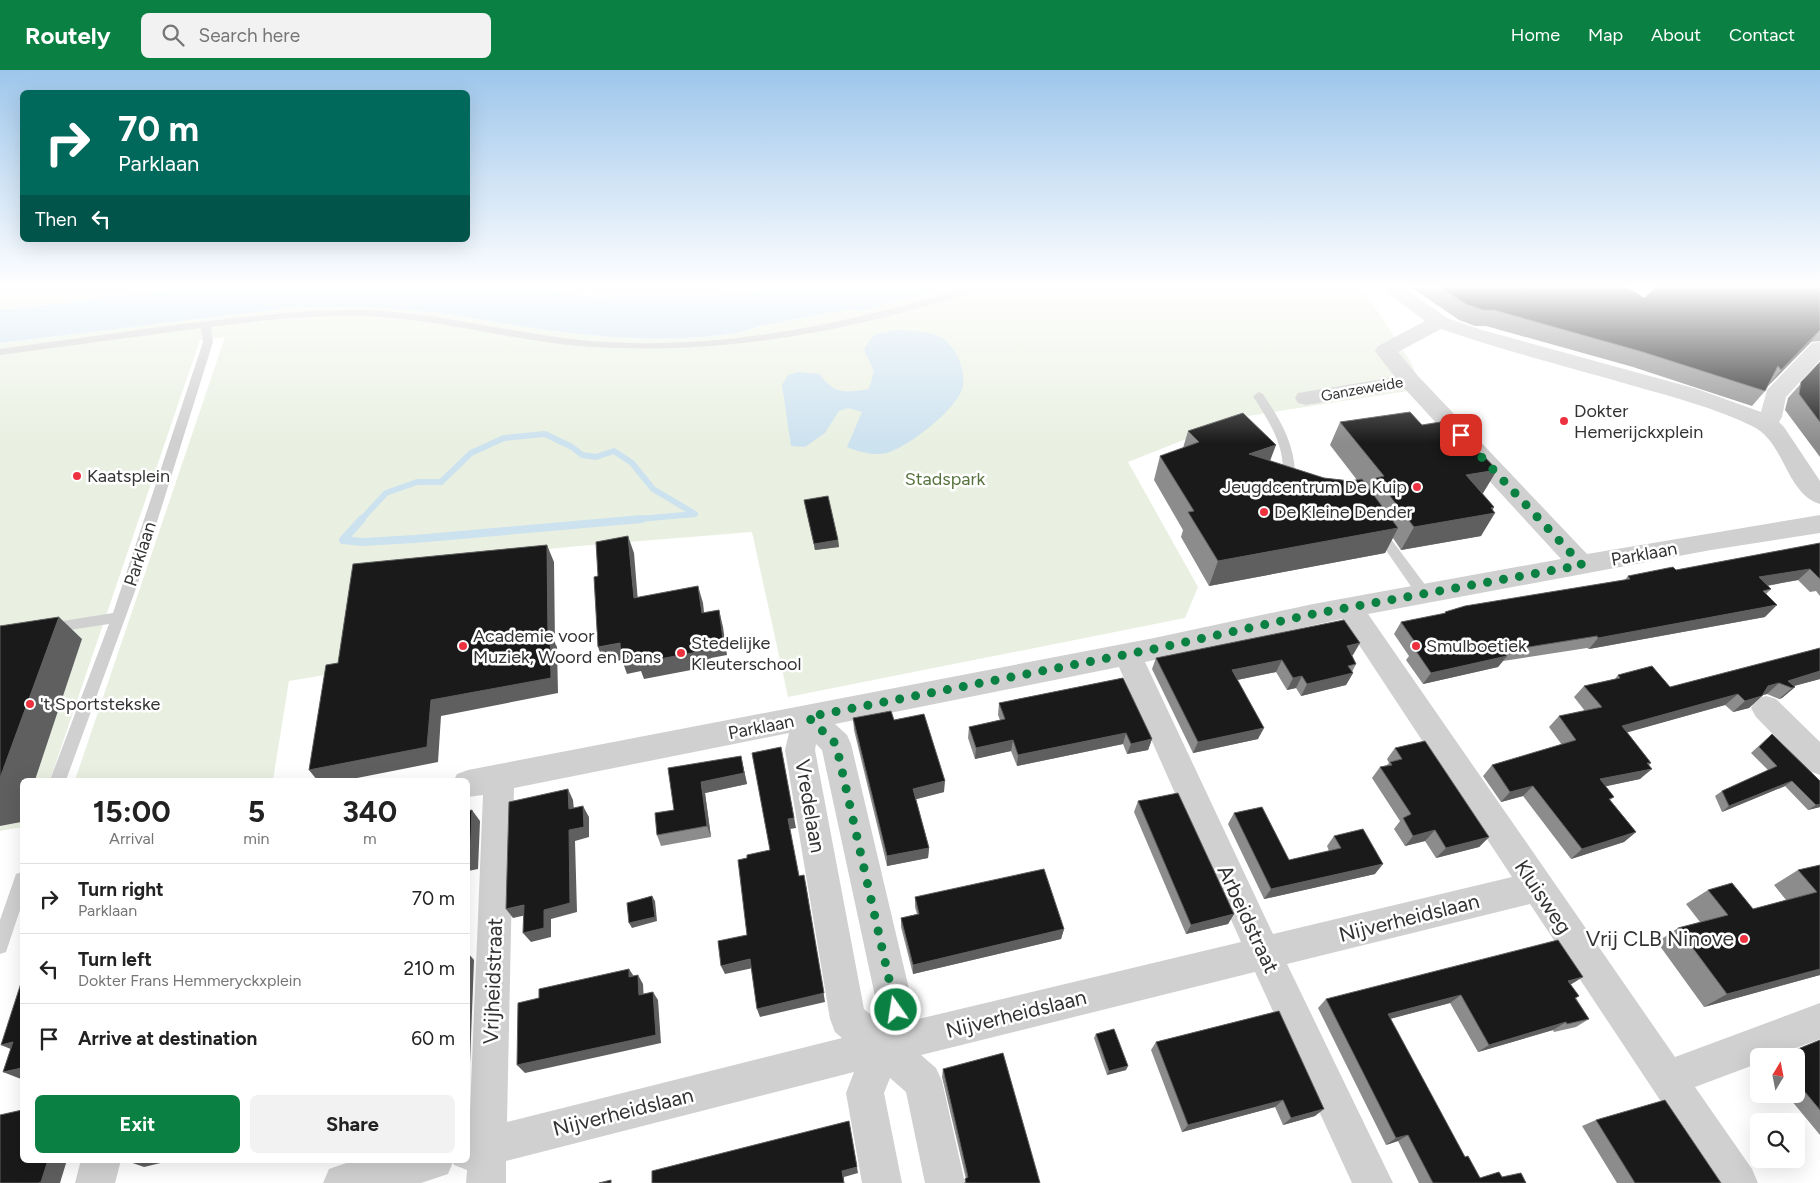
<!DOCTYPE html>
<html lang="en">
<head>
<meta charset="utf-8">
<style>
	:root { --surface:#fff; --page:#f2f2f2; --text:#222; --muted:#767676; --line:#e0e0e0; --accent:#0b8043 }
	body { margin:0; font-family:Figtree,sans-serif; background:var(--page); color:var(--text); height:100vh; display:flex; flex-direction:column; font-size:19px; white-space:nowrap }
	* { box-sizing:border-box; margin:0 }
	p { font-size:16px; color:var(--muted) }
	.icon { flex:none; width:28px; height:28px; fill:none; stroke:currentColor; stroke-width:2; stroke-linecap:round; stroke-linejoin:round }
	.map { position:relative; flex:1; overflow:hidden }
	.drawer { position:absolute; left:20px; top:708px; width:450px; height:385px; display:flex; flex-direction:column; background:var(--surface); border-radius:8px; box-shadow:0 5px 20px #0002 }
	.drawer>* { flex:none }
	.guide { position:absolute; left:20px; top:20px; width:450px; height:152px; border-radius:8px; box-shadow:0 5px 20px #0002; background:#00695c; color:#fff; overflow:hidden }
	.needle { width:32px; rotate:10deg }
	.fabs { position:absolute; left:1750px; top:978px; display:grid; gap:10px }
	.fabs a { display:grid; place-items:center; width:55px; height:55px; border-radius:8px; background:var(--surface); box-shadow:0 5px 20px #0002; font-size:25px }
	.pin { position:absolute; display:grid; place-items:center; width:42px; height:42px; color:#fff; margin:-21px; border-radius:10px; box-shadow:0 2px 8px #0006 }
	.me { position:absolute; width:55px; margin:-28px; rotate:347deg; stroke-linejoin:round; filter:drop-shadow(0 0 4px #0008) }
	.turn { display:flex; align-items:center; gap:18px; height:105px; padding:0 15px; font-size:22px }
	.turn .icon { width:65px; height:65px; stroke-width:2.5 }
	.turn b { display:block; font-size:35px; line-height:42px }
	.then { display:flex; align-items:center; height:48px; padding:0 15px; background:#0003; gap:10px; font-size:19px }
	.eta { display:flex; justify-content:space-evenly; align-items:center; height:85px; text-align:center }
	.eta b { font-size:30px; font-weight:700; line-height:35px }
	.cta { display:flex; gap:10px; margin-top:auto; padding:10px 15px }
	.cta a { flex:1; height:58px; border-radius:8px; background:var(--accent); color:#fff; font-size:20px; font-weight:700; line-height:58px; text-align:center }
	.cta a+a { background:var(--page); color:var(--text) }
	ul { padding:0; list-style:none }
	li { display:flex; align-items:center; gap:15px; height:70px; padding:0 15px; border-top:1px solid var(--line) }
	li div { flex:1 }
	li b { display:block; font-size:19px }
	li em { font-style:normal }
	header { display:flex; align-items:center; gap:30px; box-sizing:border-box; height:70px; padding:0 25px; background:var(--accent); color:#fff }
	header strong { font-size:24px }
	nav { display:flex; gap:28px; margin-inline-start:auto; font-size:18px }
	.search { width:350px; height:45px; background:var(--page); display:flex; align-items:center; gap:12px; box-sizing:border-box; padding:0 18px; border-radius:8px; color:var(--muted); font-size:19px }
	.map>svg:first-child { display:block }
	.green { fill:#e9f0e1 }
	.water { fill:#cde2ef }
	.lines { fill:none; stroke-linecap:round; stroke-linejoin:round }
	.stream-far1 { stroke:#cde2ef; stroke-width:6 }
	.stream { stroke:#cde2ef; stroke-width:8 }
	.lane { fill:#d0d0d0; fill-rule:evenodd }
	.street { fill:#d0d0d0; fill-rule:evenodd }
	.wall { fill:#8c8c8c }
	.shaded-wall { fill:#5f5f5f }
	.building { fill:#1a1a1a; stroke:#5f5f5f }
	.route { stroke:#0b8043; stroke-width:9; stroke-dasharray:0 16.2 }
	.poi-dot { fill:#ee313f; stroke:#fff; stroke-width:2 }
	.labels { text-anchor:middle; stroke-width:5; stroke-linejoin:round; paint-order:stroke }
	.far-street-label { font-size:15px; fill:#333; stroke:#fff }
	.poi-label { font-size:18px; fill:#333; stroke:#fff; text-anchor:start }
	.park-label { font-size:18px; fill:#56723d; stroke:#fff }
	.street-label { font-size:18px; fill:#333; stroke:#fff }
	.near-street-label { font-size:21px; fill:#333; stroke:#fff }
	.near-poi-label { font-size:21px; fill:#333; stroke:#fff; text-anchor:end }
</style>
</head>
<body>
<header>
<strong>Routely</strong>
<div class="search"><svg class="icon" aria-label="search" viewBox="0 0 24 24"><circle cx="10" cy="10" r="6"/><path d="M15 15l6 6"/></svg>Search here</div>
<nav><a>Home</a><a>Map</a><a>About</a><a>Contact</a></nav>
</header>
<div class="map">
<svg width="1820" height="1113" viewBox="0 0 1820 1113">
	<rect width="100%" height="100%" fill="#fff"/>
	<g class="green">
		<path d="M0 217H201L0 240Z"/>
		<path d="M526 217H785C701 233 610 233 526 217Z"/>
		<path d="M954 217H1362L1412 294 1416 305 1427 318 1242 347 1128 392 1198 517 1185 548 788 627 752 462 579 476 355 498 338 603 289 611 273 710H75L225 267 200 270 50 710H22V757L0 761V273L288 238C339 236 389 237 440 243 464 246 487 251 511 255 577 265 645 273 712 266 727 264 742 265 756 257L850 239 861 241Z"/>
	</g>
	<g class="water">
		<path d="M201 217H526L595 228H678L747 224 785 217H954L861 241 850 239 756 257C742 264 727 264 712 266 645 273 577 265 511 255 487 251 464 246 440 243 389 237 339 236 288 238L0 273V240Z"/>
		<path d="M899 260C910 261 922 261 933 264 953 269 966 297 963 316 959 338 908 377 887 383 874 386 859 382 847 377L862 342 848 338 839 341 825 363 805 377 791 376 782 315 788 305 799 302 819 304C836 325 844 323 869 319L874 302 864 279 875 264Z"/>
	</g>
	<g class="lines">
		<path class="stream-far1" d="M361 450 386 423 417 412H441L471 383 504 368 545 364 572 377 582 385 596 387 614 381 632 393 653 419 695 444 628 450"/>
		<path class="stream" d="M362 449 343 470 362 472 415 469 642 449"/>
		<g class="lane">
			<path d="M967 217H982C971 227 917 238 900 243 800 270 697 283 593 277 527 273 462 255 395 248 334 242 272 249 211 257L213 272 138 513 66 710H50L109 554 50 563 45 562 43 558 45 554 50 553 113 543 203 272 201 258 0 285V279C67 270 133 260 200 252 253 246 307 239 361 240 438 242 513 264 590 271 718 281 845 255 967 217Z"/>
			<path d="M1259 322 1263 324C1279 348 1294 372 1295 402L1278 414 1272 410 1283 400C1283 372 1268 350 1253 326Z"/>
			<path d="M1378 455 1382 457 1429 520 1431 524 1429 528H1419L1374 463 1372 460Z"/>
			<path d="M22 802V834L6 882 0 884V850L16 804Z"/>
		</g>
		<g class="street">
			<path d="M1380 217H1403L1447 248 1482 260 1697 319 1761 342 1767 320 1812 273 1820 272V290L1786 327 1782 347 1779 352 1784 357 1820 411V434C1785 423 1785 371 1752 356 1715 338 1673 327 1634 316 1569 297 1504 281 1441 259L1398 282 1418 306 1587 484 1820 445V463L1711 480 1368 544 1675 987 1820 933V969L1775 986H1759V993L1695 1017 1752 1099 1758 1113H1715L1530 834 1287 894 1393 1113H1352L1255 902 921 985 936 998 942 1011 965 1113H925L906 1022 890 1008 884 1023 902 1113H862L846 1023 854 1002 506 1091V1113H466L467 1100 454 1095 453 1092 448 1104 421 1113H323L329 1099 355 1090H468L483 725 468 727V710H454L457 704 468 700 1154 568 1313 534 1561 489 1405 319 1306 335 1298 333 1295 328 1298 323 1395 307 1375 281 1378 276 1425 251ZM1342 549 1512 807 1273 864 1145 592ZM1119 597 1241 872 910 951 914 940 851 674 847 665 835 654ZM789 663 785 680 830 949 835 962 842 968 507 1052 514 718ZM816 674 822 680 878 940 875 948 864 939 815 680Z"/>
			<path d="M1766 626 1776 629 1820 672V705L1809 701 1756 647 1751 638 1756 629Z"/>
			<path d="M81 1090H121L115 1113H75Z"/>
		</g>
	</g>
	<g class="wall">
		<path d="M1411 217H1627L1644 228 1820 217V271L1811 272 1768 316V315L1765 321 1752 336 1633 297 1486 256H1475L1459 250Z"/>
		<path d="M1820 292V387L1785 340 1788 328Z"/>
		<path d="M1340 352 1422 355 1476 383 1497 400 1483 423H1482L1494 437 1481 466 1401 480 1393 468 1385 483 1209 516 1181 467 1183 460 1154 410 1160 386 1183 378 1188 361 1270 391 1324 408 1350 411 1357 410 1330 375Z"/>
		<path d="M804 430 838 470 839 477 815 480Z"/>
		<path d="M1820 473V526L1816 521 1810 522 1798 510 1767 516 1771 519 1766 524 1765 547 1589 579 1587 578 1503 591 1498 597 1423 614 1406 590 1409 586 1394 564 1401 552 1444 544 1445 542 1625 510 1628 506 1676 500Z"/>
		<path d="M1820 578V609L1794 616 1795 617 1782 628 1779 629 1767 624 1763 625 1749 638 1733 642 1725 635 1627 662 1651 693 1649 695 1640 709 1605 716 1614 727 1610 730 1636 762 1624 772 1571 789 1523 726 1501 732 1483 706 1492 695 1562 675 1549 657 1559 646 1585 641 1574 627 1584 616 1615 609 1618 605 1670 617Z"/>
		<path d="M1352 585 1356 594 1352 602 1353 603 1346 615 1301 626 1296 618 1287 620 1276 602 1237 610 1258 669 1193 683 1152 599 1156 588 1353 585Z"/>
		<path d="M1123 608 1152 669 1148 680 1127 684 1123 674 1017 696 1011 681 975 689 968 668 969 657 1000 650 998 645 999 633Z"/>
		<path d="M853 648 894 650 944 722 916 729 929 778 928 788 887 796 854 660Z"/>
		<path d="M1772 664 1820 711V737L1808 740 1785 716 1722 742 1715 726 1722 721 1768 700 1751 683 1765 670Z"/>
		<path d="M1395 678 1489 767 1479 777 1436 788 1425 771 1405 776 1394 759 1400 751 1372 708 1380 697 1387 695 1389 693 1387 689Z"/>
		<path d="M741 686 747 714 705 723 711 767 661 776 657 765Z"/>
		<path d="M1138 731 1234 844 1228 854 1186 864 1134 742Z"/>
		<path d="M1234 743 1289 790 1329 781 1327 776 1334 766 1375 804 1264 829 1228 754Z"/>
		<path d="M1820 795V905L1704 937 1657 872 1678 858 1700 852 1686 834 1708 820 1753 839 1786 830 1774 815 1798 800Z"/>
		<path d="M915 827 1064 859 1061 869 913 904 901 857V848L917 844 915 837Z"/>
		<path d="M1571 915 1576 928 1589 949 1576 957 1554 962 1553 960 1478 982 1450 933 1390 949 1465 1087 1480 1108 1502 1107 1526 1113H1419L1398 1071 1386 1075 1318 938 1326 929Z"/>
		<path d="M1279 941 1315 1046 1283 1055 1275 1037 1182 1062 1151 980 1156 972Z"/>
		<path d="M1096 964 1126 1000 1107 1005 1094 968Z"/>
		<path d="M1820 970V1065L1786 1024H1796V986H1779Z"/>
		<path d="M943 999 1040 1113H964L966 1109 942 1007Z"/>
		<path d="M1596 1050 1721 1113H1617L1582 1056Z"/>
	</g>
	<g class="shaded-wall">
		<path d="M1820 260 1811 272 1768 316 1781 300Z"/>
		<path d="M1276 375 1267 399 1249 384Z"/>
		<path d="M1497 400 1483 423 1453 428 1466 405Z"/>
		<path d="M1494 437 1490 444 1495 443 1481 466 1401 480 1414 457Z"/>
		<path d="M1398 458 1385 483 1209 516 1218 491Z"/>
		<path d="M628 466 634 483 639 544 634 528Z"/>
		<path d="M838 470 839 477 815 480 814 474Z"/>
		<path d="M547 475 554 492 555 573 557 577 558 623 441 646 438 692 347 710H317L309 700 548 562Z"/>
		<path d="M1810 499 1798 510 1748 519 1759 507Z"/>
		<path d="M698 516 703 533 706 560 702 543Z"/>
		<path d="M1777 535 1765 547 1589 579 1598 568Z"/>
		<path d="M719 540 723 557 727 585 711 588 712 596 644 609 641 601 627 604 622 590 604 593 598 577 620 573 707 572Z"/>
		<path d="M59 547 82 569 35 710H22V746L21 752 0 756V708Z"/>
		<path d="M1360 573 1353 585 1340 588 1347 576Z"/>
		<path d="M1507 586 1498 597 1423 614 1431 603Z"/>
		<path d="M1282 590 1276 602 1227 612 1232 600Z"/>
		<path d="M1820 601V609L1790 617 1788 611Z"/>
		<path d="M1353 603 1346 615 1301 626 1307 614Z"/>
		<path d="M1302 606 1296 618 1287 620 1293 608Z"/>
		<path d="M1779 613 1767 624 1755 627 1768 616Z"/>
		<path d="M1795 617 1782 628 1779 629 1792 618Z"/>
		<path d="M1738 624 1725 635 1611 667 1622 656Z"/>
		<path d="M1762 626 1749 638 1733 642 1745 631Z"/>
		<path d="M1264 658 1258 669 1193 683 1198 672Z"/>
		<path d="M1126 663 1123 674 1017 696 1018 685Z"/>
		<path d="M1152 669 1148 680 1127 684 1131 674Z"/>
		<path d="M1013 670 1011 681 975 689 976 678Z"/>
		<path d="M781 677 796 758 790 759 788 749Z"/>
		<path d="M741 686 747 714 705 723 711 767 707 756 701 712Z"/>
		<path d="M1652 699 1640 709 1589 720 1600 709Z"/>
		<path d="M945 711 944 722 913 730V719Z"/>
		<path d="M1792 711 1785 716 1722 742 1729 736Z"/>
		<path d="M1533 716 1523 726 1501 732 1510 722Z"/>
		<path d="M568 719 573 730 575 750 569 739Z"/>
		<path d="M1820 734V737L1808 740 1816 735Z"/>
		<path d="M583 736 589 747V767L575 771 577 842 551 849V867L531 872 523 863 569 760Z"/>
		<path d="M472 740 480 751 478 799 468 801V789Z"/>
		<path d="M1435 760 1425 771 1405 776 1413 766Z"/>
		<path d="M1636 762 1624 772 1571 789 1582 779Z"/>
		<path d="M1489 767 1479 777 1436 788 1446 778Z"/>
		<path d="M929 778 928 788 887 796V786Z"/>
		<path d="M1383 794 1375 804 1264 829 1271 819Z"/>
		<path d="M806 815 825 932 760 947 757 939Z"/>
		<path d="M652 826 655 831 657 851 632 858 629 853Z"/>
		<path d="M524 835 531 844 513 848 506 839Z"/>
		<path d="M1234 844 1228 854 1186 864 1191 855Z"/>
		<path d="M1064 859 1061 869 913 904V895Z"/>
		<path d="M468 883 474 890 469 1019 468 1020Z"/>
		<path d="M750 889 753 898 725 904 721 896Z"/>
		<path d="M629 899 635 908 629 907Z"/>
		<path d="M1820 899V905L1704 937 1727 924Z"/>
		<path d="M638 905 643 914 644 933 639 925Z"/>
		<path d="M1583 907 1570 915 1568 911Z"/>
		<path d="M653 922 658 930 661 973 525 1003 517 995Z"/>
		<path d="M1461 925 1450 933 1378 952 1388 944Z"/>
		<path d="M1566 952 1553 960 1478 982 1489 975Z"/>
		<path d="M13 972 18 982 1 975Z"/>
		<path d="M1128 996 1126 1000 1107 1005 1109 1001Z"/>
		<path d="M22 998V1009H21L3 1002Z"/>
		<path d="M1283 1030 1275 1037 1182 1062 1188 1055Z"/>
		<path d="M1324 1039 1315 1046 1283 1055 1291 1048Z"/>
		<path d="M849 1051 858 1103 844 1107V1113L842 1101Z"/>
		<path d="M1408 1065 1398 1071 1386 1075 1396 1068Z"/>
		<path d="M48 1090H67L60 1113H38Z"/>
		<path d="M132 1090H173L144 1097 127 1091Z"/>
	</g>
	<g class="building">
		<path d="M1440 217H1627L1644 228 1657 217H1820V260L1781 300 1778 296 1765 321 1643 282 1494 240H1483L1466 234Z"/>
		<path d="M1820 292V352L1799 324 1801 312Z"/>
		<path d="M1410 342 1422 355 1446 351 1476 383H1481L1497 400 1466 405 1494 437 1491 438 1495 443 1414 457 1376 408 1384 406 1340 352Z"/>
		<path d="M1243 343 1276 375 1249 384 1324 408 1350 411 1362 409 1398 458 1218 491 1188 442 1194 441 1160 386 1199 372 1188 361Z"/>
		<path d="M828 426 838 470 814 474 804 430Z"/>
		<path d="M628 466 634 528 698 516 702 543 719 540 723 569 707 572 708 580 638 593 637 585 621 587 620 573 598 577 594 507 598 506 596 472Z"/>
		<path d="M1820 473V509L1810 499 1759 507 1771 519 1763 521 1777 535 1598 568 1597 566 1504 581 1507 586 1431 603 1414 578H1419L1401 552 1446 543 1445 542 1465 536 1630 509 1628 506 1673 497 1676 500Z"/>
		<path d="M547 475 548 562H550L551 608 431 630 427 677 309 700 326 595 338 593 353 494Z"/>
		<path d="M59 547 0 708V556Z"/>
		<path d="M1344 550 1360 573 1347 576 1356 594 1348 596 1353 603 1307 614 1302 606 1293 608 1282 590 1232 600 1264 658 1198 672 1156 588Z"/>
		<path d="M1820 578V601L1788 611 1795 617 1792 618 1779 613 1768 616 1762 626 1745 631 1738 624 1622 656 1651 693H1647L1652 699 1600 709 1614 727 1609 729 1636 762 1582 779 1533 716 1510 722 1492 695 1576 670 1559 646 1602 637 1584 616 1620 608 1618 605 1652 596 1670 617Z"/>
		<path d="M1123 608 1152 669 1131 674 1126 663 1018 685 1013 670 976 678 969 657 1005 649 999 633Z"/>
		<path d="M891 641 894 650 924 644 945 711 913 719 929 778 887 786 853 648Z"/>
		<path d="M1772 664 1820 711V734L1816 735 1792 711 1729 736 1722 721 1777 696 1759 677Z"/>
		<path d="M1425 671 1489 767 1446 778 1435 760 1413 766 1403 748 1411 744 1380 697 1392 695 1390 692 1402 689 1395 678Z"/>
		<path d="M781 677 794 748 788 749 799 806 804 805 824 923 757 939 750 889 721 896 718 871 747 865 738 790 747 788V785L770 780 752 683Z"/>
		<path d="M741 686 744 703 701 712 707 756 657 765 655 743 674 740 668 698Z"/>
		<path d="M568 719 569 739 583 736 584 757 569 760 570 833 544 840V858L523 863 524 835 506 839 509 732Z"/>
		<path d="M1178 723 1234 844 1191 855 1138 731Z"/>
		<path d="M1262 737 1289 790 1341 778 1334 766 1363 759 1383 794 1271 819 1234 743Z"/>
		<path d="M472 740 470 789H468V741Z"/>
		<path d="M1820 795V899L1727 924 1678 858 1728 845 1708 820 1732 813 1753 839 1817 822 1798 800Z"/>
		<path d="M1044 799 1064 859 913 895 901 848 919 844 915 827Z"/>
		<path d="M652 826 655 847 629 853 627 833Z"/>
		<path d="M1558 870 1583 907 1568 911 1579 926 1575 928 1589 949 1567 954 1566 952 1489 975 1461 925 1388 944 1465 1087 1468 1086 1480 1108 1499 1102 1502 1107 1521 1103 1526 1113H1433L1408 1065 1396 1068 1326 929Z"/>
		<path d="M629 899V907L638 905 639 925 653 922 656 965 517 995 518 933 539 928V919Z"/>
		<path d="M22 910V998L3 1002 13 972 1 975Z"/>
		<path d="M1279 941 1324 1039 1291 1048 1283 1030 1188 1055 1156 972Z"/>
		<path d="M1114 959 1128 996 1109 1001 1096 964Z"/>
		<path d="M1820 970V1040L1796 1011V987L1797 986 1793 981Z"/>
		<path d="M1003 983 1040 1113H966L965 1109 968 1107 943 999Z"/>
		<path d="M1665 1030 1721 1113H1635L1596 1050Z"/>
		<path d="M22 1040V1090H48L41 1112 38 1113H0V1045Z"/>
		<path d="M849 1051 857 1097 842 1101 844 1113H652V1101Z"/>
		<path d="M611 1110V1113H599Z"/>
	</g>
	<linearGradient id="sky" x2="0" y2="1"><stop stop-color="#9dc6eb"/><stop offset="0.58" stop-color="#fff"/><stop offset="1" stop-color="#fff" stop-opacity="0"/></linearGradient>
	<rect width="1820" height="373" fill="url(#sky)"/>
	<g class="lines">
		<path class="route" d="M896 940 836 674 808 647 1154 579 1313 544 1582 495 1461 365"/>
	</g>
	<g class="poi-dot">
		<circle cx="1564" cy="351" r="5"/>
		<circle cx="77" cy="406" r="5"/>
		<circle cx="1417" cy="417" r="5"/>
		<circle cx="1264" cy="442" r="5"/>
		<circle cx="463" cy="576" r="5"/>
		<circle cx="1416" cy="576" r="5"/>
		<circle cx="681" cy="583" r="5"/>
		<circle cx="30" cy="634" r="5"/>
		<circle cx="1744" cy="869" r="5"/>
	</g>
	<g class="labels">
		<g class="far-street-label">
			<text transform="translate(1362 319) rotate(-10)" y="5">Ganzeweide</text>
		</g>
		<g class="poi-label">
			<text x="1574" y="347">Dokter<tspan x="1574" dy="21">Hemerijckxplein</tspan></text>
			<text x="87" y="412">Kaatsplein</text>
			<text x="1407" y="423" text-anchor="end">Jeugdcentrum De Kuip</text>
			<text x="1274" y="448">De Kleine Dender</text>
			<text x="473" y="572">Academie voor<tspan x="473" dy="21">Muziek, Woord en Dans</tspan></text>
			<text x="691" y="579">Stedelijke<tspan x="691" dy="21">Kleuterschool</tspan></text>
			<text x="1426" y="582">Smulboetiek</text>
			<text x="40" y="640">'t Sportstekske</text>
		</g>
		<g class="park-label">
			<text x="945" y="415">Stadspark</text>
		</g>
		<g class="street-label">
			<text transform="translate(140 484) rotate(-72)" y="6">Parklaan</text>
			<text transform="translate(1644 484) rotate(-10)" y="6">Parklaan</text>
			<text transform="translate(761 657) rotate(-11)" y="6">Parklaan</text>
		</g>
		<g class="near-street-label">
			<text transform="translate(810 736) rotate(80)" y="7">Vredelaan</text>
			<text transform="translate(1543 827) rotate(56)" y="7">Kluisweg</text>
			<text transform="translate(1409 848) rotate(-14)" y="7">Nijverheidslaan</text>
			<text transform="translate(1248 849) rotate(65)" y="7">Arbeidstraat</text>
			<text transform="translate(493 911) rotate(-88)" y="7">Vrijheidstraat</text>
			<text transform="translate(1016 944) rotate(-14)" y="7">Nijverheidslaan</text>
			<text transform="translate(623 1042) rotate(-14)" y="7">Nijverheidslaan</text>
		</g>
		<g class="near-poi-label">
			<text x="1734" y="876">Vrij CLB Ninove</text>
		</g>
	</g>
</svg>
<div class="fabs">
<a><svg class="needle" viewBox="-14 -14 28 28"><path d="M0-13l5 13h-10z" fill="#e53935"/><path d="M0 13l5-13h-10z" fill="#767676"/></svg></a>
<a><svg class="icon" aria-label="search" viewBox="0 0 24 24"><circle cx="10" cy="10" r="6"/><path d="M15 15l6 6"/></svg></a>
</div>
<div class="pin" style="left:1461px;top:365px;background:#d93025"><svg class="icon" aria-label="arrive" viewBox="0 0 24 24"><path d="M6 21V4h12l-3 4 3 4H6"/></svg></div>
<svg class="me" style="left:896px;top:940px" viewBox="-20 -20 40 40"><circle r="17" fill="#0b8043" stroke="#fff" stroke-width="3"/><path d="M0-11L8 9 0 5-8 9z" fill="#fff"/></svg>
<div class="guide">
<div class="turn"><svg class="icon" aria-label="right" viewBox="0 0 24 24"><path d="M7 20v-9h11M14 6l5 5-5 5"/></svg><div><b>70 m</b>Parklaan</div></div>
<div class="then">Then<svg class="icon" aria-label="left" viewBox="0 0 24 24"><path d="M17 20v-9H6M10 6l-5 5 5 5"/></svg></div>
</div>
<section class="drawer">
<div class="eta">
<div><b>15:00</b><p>Arrival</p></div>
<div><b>5</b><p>min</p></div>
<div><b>340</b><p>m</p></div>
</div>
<ul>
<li><svg class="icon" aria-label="right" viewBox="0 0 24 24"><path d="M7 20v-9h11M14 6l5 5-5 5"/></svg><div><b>Turn right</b><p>Parklaan</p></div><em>70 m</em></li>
<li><svg class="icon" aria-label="left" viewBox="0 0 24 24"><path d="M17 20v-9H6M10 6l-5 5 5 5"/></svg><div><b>Turn left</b><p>Dokter Frans Hemmeryckxplein</p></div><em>210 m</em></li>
<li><svg class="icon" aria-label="arrive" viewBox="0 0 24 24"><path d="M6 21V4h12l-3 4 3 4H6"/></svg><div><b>Arrive at destination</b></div><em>60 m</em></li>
</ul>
<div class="cta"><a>Exit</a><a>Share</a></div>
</section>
</div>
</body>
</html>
